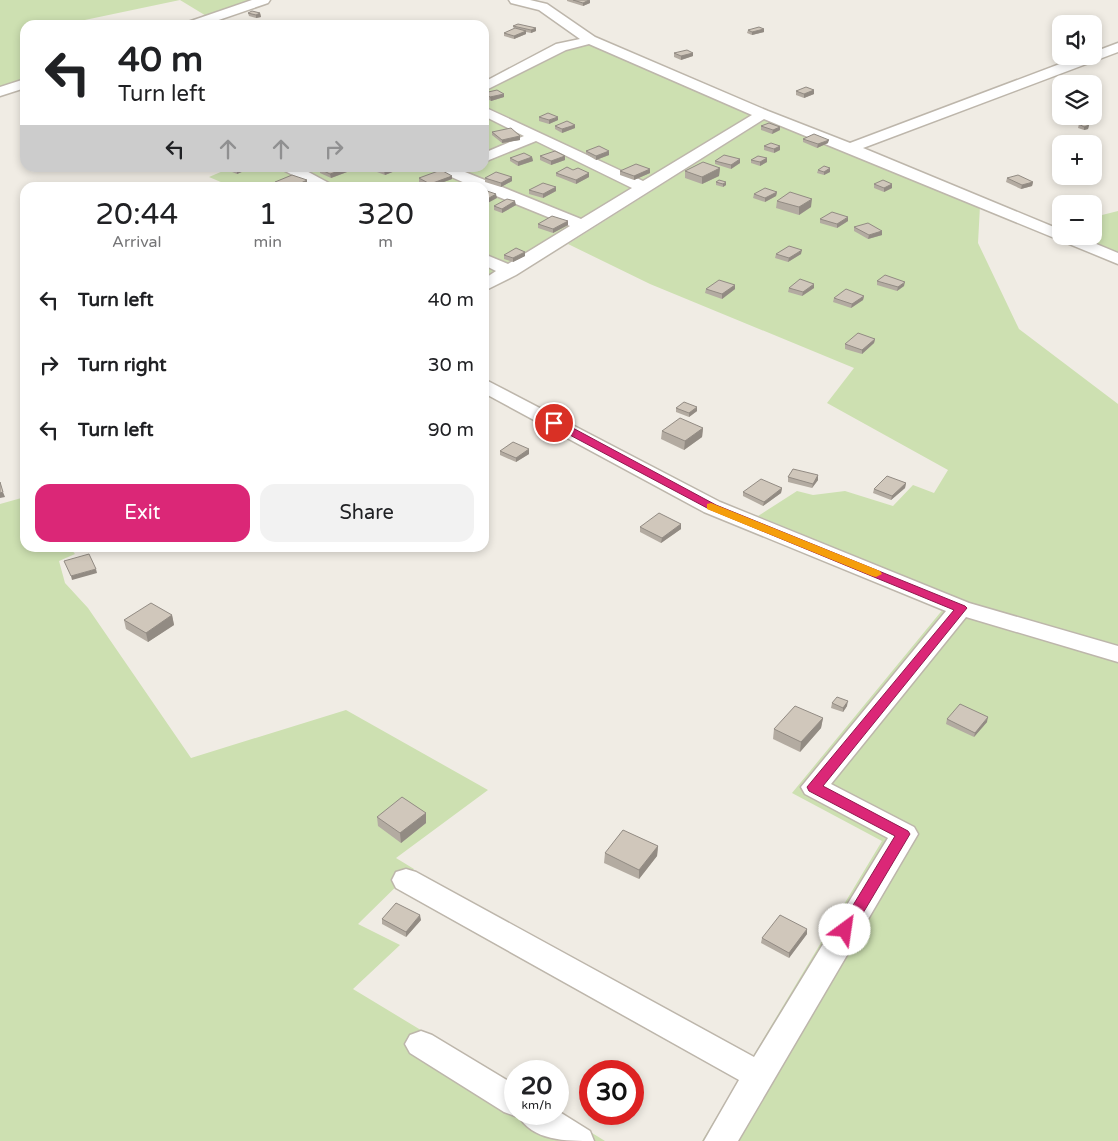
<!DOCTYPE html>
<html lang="en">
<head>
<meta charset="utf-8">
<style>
	:root { --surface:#fff; --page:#f2f2f2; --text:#202124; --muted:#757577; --accent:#db2777 }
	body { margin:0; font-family:"Varela Round",sans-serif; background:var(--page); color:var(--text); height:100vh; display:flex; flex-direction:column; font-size:19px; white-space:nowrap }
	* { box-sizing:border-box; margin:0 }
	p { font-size:16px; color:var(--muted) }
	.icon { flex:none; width:28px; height:28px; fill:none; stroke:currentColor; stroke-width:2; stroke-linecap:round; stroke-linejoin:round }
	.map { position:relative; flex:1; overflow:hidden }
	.side { position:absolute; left:20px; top:182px; width:469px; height:370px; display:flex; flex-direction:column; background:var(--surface); border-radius:15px; box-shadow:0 2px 8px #0003 }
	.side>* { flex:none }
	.banner { position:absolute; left:20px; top:20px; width:469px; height:152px; border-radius:15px; box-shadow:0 2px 8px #0003; background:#fff; color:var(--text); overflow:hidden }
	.controls { position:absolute; left:1052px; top:15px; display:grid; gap:10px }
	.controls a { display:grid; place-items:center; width:50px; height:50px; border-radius:10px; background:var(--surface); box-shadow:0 2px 8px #0003; font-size:25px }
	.speed { position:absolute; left:504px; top:1060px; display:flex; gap:10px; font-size:25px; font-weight:700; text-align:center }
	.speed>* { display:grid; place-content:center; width:65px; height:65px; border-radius:50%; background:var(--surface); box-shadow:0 2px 8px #0003; line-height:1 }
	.speed small { font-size:12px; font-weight:400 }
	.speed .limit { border:8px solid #d22; background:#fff; color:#111 }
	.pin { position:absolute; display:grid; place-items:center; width:42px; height:42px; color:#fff; margin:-21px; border:2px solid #fff; border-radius:50%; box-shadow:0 1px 5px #0007 }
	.me { position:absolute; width:55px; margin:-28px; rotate:31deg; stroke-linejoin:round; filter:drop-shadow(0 0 4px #0008) }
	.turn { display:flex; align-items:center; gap:18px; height:105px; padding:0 15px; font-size:22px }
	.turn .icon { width:65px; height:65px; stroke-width:2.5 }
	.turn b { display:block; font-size:35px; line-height:42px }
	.lanes { display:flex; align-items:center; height:48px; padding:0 15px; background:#0003; justify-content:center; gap:25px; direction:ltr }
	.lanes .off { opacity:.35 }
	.eta { display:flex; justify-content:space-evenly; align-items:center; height:85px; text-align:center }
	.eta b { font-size:30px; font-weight:600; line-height:35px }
	.cta { display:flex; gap:10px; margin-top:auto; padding:10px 15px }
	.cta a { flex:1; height:58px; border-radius:15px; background:var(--accent); color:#fff; font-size:20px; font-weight:600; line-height:58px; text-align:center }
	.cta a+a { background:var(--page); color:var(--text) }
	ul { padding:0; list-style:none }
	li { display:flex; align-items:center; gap:15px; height:65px; padding:0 15px }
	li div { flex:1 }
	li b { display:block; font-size:19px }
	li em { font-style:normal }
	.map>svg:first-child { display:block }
	.green { fill:#cde0b1 }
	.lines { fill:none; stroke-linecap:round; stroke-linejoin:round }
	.minor-casing { stroke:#bdb6ab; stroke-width:3 }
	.minor { fill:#fff; fill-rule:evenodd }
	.wall { fill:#b3aba1 }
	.shaded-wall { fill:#928b83 }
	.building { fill:#d0c7bb; stroke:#928b83 }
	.route { fill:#db2777; stroke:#8e194d }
	.slow { fill:#f59e0b }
</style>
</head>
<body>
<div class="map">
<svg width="1118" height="1141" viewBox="0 0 1118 1141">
	<rect width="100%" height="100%" fill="#f0ece4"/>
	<g class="green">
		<path d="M0 0H255L208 17 180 0 61 25H25V83L0 92Z"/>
		<path d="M582 39 754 114 485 280 484 188H235L209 177 230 168H484V84L556 46Z"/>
		<path d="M766 119 980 206 978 243 1019 329 1118 404V647L964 601 758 516 797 491 813 495 845 491 893 506 913 485 934 493 948 470 827 403 854 368 650 284 568 244Z"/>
		<path d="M1118 211V255L1073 236H1094V217Z"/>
		<path d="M25 497V548H70L75 554 59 561 65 583 88 608 191 758 346 710 488 790 396 858 414 869 358 924 400 945 353 989 515 1087V1114L558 1112 605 1141H0V504Z"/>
		<path d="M944 608 1118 658V1141H702L882 841 792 793Z"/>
	</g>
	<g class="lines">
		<defs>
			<g id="minor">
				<path d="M252 0H270L268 3 204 25H186L188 22Z"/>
				<path d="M509 0H530L547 4 595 37 768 111 850 143 1081 56H1094V52L1118 43V52L863 148 1061 230V236H1077L1118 253V264L764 119 516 275 484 291V279L496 271 484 265V254L508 264 570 226 484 191V188H476L447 175 444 172 447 169 468 168 465 172 581 219 632 188 536 141 484 162V153L524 136 484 116V107L643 181 752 115 589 44 566 50 484 91V82L556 44 580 39 539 10 511 3Z"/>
				<path d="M25 79V88L0 96V87Z"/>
				<path d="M282 168H301L338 188H318L285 171Z"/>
				<path d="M484 379 720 502 969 603 1118 646V662L966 617 831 784 914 827 918 834 738 1141H704L739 1080 396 888 392 880 396 872 406 869 416 872 754 1057 888 838 805 794 801 787 946 611 704 512 484 393Z"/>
				<path d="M421 1031 432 1035 515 1085V1114H558V1111L590 1131 594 1141C566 1141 532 1141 518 1115L515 1116 504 1112 410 1053 405 1044 410 1035Z"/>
			</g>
		</defs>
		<use href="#minor" class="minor-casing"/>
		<use href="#minor" class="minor"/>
	</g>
	<g class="wall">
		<path d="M567 0H590V3L583 6 567 1Z"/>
		<path d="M248 13H260L261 17 256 18 249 16Z"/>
		<path d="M513 26 536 31 531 33 526 32V34L514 39 504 36V33L514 29Z"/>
		<path d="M764 29V32L752 35 747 33 748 30Z"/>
		<path d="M674 53H693V56L681 60 674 57Z"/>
		<path d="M814 90V94L804 98 796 95V91Z"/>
		<path d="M484 93 504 94V97L491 101 484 97Z"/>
		<path d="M539 117 558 120 549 124 539 121Z"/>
		<path d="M1079 124 1089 125 1088 129 1084 130 1078 128Z"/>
		<path d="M575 125V128L562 133 555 129V126Z"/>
		<path d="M761 126 780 127V130L772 134 761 130Z"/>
		<path d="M492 132 520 136V140L502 143 492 135Z"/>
		<path d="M803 139 828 143 817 148 803 142Z"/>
		<path d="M764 146H780V150L774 153 764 150Z"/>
		<path d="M586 151 609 155 596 160 586 154Z"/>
		<path d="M540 156 565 160 551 165 540 160Z"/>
		<path d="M532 157 533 161 518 166 510 161V158Z"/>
		<path d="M767 158V162L760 166 751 163V160Z"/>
		<path d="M740 159V163L731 169 715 164V161Z"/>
		<path d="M231 168 244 171 237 174 232 172Z"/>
		<path d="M244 168H257L251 170Z"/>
		<path d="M377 168 395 171 385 175 377 172Z"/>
		<path d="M720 168 719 176 702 184 685 178V171Z"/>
		<path d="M830 168V172L824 175 817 173 818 170Z"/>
		<path d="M320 169 347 172 331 178 320 173Z"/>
		<path d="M650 169V173L634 180 620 175V171Z"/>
		<path d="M573 170 589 173V177L576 184 556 176V173Z"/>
		<path d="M452 176V179L430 187 419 182V178Z"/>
		<path d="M512 177V181L501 187 485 182V178Z"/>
		<path d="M1007 178 1033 182 1032 186 1021 189 1006 182Z"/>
		<path d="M307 180V184L300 188H278L275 186V182Z"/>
		<path d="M719 180 726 185 723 187 716 185V182Z"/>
		<path d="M874 184H892V188L884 192 874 188Z"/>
		<path d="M529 190 556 191 543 198 529 194Z"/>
		<path d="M777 192 776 196 765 202 753 198 754 194Z"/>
		<path d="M777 201 811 207 799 215 776 208Z"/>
		<path d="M516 205 502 213 494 210V206Z"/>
		<path d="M820 219 848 221 837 228 820 223Z"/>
		<path d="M538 224 568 225 553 233 538 228Z"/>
		<path d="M854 227 882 231V235L868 239 854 231Z"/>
		<path d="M776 254H801L788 262 775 258Z"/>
		<path d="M504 255 525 256 513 262 504 259Z"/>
		<path d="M877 281 904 286 897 291 877 285Z"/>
		<path d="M735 285V289L722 299 705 293 706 289Z"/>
		<path d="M789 288H814L802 296 788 292Z"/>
		<path d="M864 296 863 300 851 308 833 302 834 298Z"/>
		<path d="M875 339 874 343 862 354 845 349V344Z"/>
		<path d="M676 408 697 411 689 417 676 412Z"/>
		<path d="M703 428 702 437 684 450 661 439 662 431Z"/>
		<path d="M529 449V454L516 462 500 455V451Z"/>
		<path d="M818 475V480L812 488 788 482V477Z"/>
		<path d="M906 483 905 488 891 500 873 493 874 489Z"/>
		<path d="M782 488 781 493 763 506 743 496V492Z"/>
		<path d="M681 524V529L661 543 640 532V527Z"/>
		<path d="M172 615 174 625 148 642 126 629 124 620Z"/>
		<path d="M832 703 847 706 843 712 831 708Z"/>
		<path d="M823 718 821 728 800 752 773 739 774 729Z"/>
		<path d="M947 719 987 722 974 737 946 724Z"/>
		<path d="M426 813V823L401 843 378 826 377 817Z"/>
		<path d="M658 846 657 856 639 879 604 863 605 853Z"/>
		<path d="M382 919 421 920 406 937 382 924Z"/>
		<path d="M807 934 789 958 761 943 762 938Z"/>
	</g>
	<g class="shaded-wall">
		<path d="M590 0V3L583 6V3Z"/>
		<path d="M260 13 261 17 256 18V15Z"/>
		<path d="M536 28V31L531 33V30Z"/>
		<path d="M764 29V32L752 35V32Z"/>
		<path d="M526 31V34L514 39V36Z"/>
		<path d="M693 53V56L681 60V56Z"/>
		<path d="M814 90V94L804 98V94Z"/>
		<path d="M504 94V97L491 101 490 97Z"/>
		<path d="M558 117V120L549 124V120Z"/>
		<path d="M575 125V128L562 133V129Z"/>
		<path d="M1089 125 1088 129 1084 130V127Z"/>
		<path d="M780 127V130L772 134 773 130Z"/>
		<path d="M520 136V140L502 143V140Z"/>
		<path d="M829 140 828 143 817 148 818 144Z"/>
		<path d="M780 146V150L774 153V149Z"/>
		<path d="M609 151V155L596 160V156Z"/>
		<path d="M565 156V160L551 165V161Z"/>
		<path d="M532 157 533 161 518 166V162Z"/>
		<path d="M767 158V162L760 166V162Z"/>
		<path d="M740 159V163L731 169V165Z"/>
		<path d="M243 168H244V171L237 174V170Z"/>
		<path d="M250 168H257L251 170Z"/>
		<path d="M347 168V172L331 178 330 174Z"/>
		<path d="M395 168V171L385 175 384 171Z"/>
		<path d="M720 168 719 176 702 184V177Z"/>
		<path d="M830 168V172L824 175V172Z"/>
		<path d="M650 169V173L634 180V176Z"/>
		<path d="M589 173V177L576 184V180Z"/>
		<path d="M452 176V179L430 187V184Z"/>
		<path d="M512 177V181L501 187V183Z"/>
		<path d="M307 180V184L300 188H291Z"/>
		<path d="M726 182V185L723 187V184Z"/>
		<path d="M1033 182 1032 186 1021 189 1022 185Z"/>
		<path d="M892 184V188L884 192V188Z"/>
		<path d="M556 187V191L543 198V194Z"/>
		<path d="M777 192 776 196 765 202V198Z"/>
		<path d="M496 194 497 198 484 205V201Z"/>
		<path d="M812 199 811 207 799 215V207Z"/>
		<path d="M515 201 516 205 502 213V209Z"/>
		<path d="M848 217V221L837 228V224Z"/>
		<path d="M568 221V225L553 233V229Z"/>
		<path d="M882 231V235L868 239 869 235Z"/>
		<path d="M802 250 801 254 788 262 789 258Z"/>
		<path d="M525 252V256L513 262V258Z"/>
		<path d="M905 282 904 286 897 291 898 287Z"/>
		<path d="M814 284V288L802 296 803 292Z"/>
		<path d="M735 285V289L722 299V294Z"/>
		<path d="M864 296 863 300 851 308 852 304Z"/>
		<path d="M875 339 874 343 862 354V350Z"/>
		<path d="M697 407V411L689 417V413Z"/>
		<path d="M703 428 702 437 684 450 685 441Z"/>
		<path d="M529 449V454L516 462V458Z"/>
		<path d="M818 475V480L812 488 813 484Z"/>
		<path d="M906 483 905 488 891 500 892 496Z"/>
		<path d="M782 488 781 493 763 506 764 502Z"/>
		<path d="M3 492 5 497 0 498V493Z"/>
		<path d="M681 524V529L661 543 662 538Z"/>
		<path d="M96 569 97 573 72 580 71 576Z"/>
		<path d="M172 615 174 625 148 642 146 633Z"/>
		<path d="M848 701 847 706 843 712V708Z"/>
		<path d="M988 717 987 722 974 737 975 733Z"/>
		<path d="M823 718 821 728 800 752 801 742Z"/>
		<path d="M426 813V823L401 843 400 833Z"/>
		<path d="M658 846 657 856 639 879V870Z"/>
		<path d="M420 915 421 920 406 937V932Z"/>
		<path d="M807 929V934L789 958V953Z"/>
	</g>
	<g class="building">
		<path d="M573 0H589L583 3Z"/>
		<path d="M252 11 260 13 256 15 248 13Z"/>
		<path d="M518 24 536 28 531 30 513 26Z"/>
		<path d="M759 27 764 29 752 32 748 30Z"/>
		<path d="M515 28 526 31 514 36 504 33Z"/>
		<path d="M687 50 693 53 681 56 674 53Z"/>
		<path d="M806 87 814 90 804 94 796 91Z"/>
		<path d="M497 90 504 94 490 97 484 93Z"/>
		<path d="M548 113 558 117 549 120 539 117Z"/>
		<path d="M567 121 575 125 562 129 555 126Z"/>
		<path d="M769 123 780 127 773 130 761 126Z"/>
		<path d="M1083 123 1089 125 1084 127 1079 124Z"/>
		<path d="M511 128 520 136 502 140 492 132Z"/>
		<path d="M814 134 829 140 818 144 803 139Z"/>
		<path d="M771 143 780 146 774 149 764 146Z"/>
		<path d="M599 146 609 151 596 156 586 151Z"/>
		<path d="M555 151 565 156 551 161 540 156Z"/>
		<path d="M524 153 532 157 518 162 510 158Z"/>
		<path d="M724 155 740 159 731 165 715 161Z"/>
		<path d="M758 156 767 158 760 162 751 160Z"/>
		<path d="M703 162 720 168 702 177 685 171Z"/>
		<path d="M636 164 650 169 634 176 620 171Z"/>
		<path d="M824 166 830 168 824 172 818 170Z"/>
		<path d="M567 167 573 170 578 168 589 173 576 180 556 173Z"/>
		<path d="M231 168H243L237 170Z"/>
		<path d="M325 168H347L330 174 320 169Z"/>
		<path d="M377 168H395L384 171Z"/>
		<path d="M441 170 452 176 430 184 419 178Z"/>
		<path d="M496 172 512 177 501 183 485 178Z"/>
		<path d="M292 175 307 180 291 188H287L275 182Z"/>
		<path d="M1018 175 1033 182 1022 185 1007 178Z"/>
		<path d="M719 180 726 182 723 184 716 182Z"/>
		<path d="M883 180 892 184 884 188 874 184Z"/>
		<path d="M543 183 556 187 543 194 529 190Z"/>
		<path d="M765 188 777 192 765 198 754 194Z"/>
		<path d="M484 190 496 194 484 201Z"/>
		<path d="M790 192 812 199 799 207 777 201Z"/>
		<path d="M507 199 515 201 502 209 494 206Z"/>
		<path d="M832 212 848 217 837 224 820 219Z"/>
		<path d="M552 216 568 221 553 229 538 224Z"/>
		<path d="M868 223 882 231 869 235 854 227Z"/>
		<path d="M789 246 802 250 789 258 776 254Z"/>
		<path d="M516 248 525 252 513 258 504 255Z"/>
		<path d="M885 275 905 282 898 287 877 281Z"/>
		<path d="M800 279 814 284 803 292 789 288Z"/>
		<path d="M719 280 735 285 722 294 706 289Z"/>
		<path d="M846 289 864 296 852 304 834 298Z"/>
		<path d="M858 333 875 339 862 350 845 344Z"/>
		<path d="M684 402 697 407 689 413 676 408Z"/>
		<path d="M680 418 703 428 685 441 662 431Z"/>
		<path d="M513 442 529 449 516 458 500 451Z"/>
		<path d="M793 469 818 475 813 484 788 477Z"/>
		<path d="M887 476 906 483 892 496 874 489Z"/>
		<path d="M761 479 782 488 764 502 743 492Z"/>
		<path d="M0 482 3 492 0 493Z"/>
		<path d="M659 513 681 524 662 538 640 527Z"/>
		<path d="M89 554 96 569 71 576 64 561Z"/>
		<path d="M151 603 172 615 146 633 124 620Z"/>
		<path d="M837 697 848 701 843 708 832 703Z"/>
		<path d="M960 704 988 717 975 733 947 719Z"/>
		<path d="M795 706 823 718 801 742 774 729Z"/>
		<path d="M402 797 426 813 400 833 377 817Z"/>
		<path d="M623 830 658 846 639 870 605 853Z"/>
		<path d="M396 903 420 915 406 932 382 919Z"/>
		<path d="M780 915 807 929 789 953 762 938Z"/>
	</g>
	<path class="route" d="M551 420H558L716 505 965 606 967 608 823 786 908 831 910 834 850 935H840L838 930 895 836 809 791 807 787 954 610 709 509 551 425Z"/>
	<path class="slow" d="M711 503 880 571 882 574 876 577 872 576 707 509V504Z"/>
</svg>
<div class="controls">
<a><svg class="icon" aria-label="sound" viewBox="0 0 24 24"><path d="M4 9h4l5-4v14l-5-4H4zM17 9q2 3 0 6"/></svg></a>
<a><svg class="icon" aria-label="layers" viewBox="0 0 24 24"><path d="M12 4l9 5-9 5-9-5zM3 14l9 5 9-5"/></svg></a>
<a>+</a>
<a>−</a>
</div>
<div class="speed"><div>20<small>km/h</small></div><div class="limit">30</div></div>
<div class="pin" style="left:554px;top:423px;background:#d93025"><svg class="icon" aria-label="arrive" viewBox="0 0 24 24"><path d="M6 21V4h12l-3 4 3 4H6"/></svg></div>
<svg class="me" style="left:845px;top:930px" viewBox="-20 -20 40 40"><circle r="19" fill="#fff"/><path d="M0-13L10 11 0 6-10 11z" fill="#db2777"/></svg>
<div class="banner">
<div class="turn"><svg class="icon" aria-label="left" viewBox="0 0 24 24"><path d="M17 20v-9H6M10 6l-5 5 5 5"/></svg><div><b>40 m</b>Turn left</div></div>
<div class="lanes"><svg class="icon" aria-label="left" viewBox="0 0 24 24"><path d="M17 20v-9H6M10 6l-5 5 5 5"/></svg><svg class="icon off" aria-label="ahead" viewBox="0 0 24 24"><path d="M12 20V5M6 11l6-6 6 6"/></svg><svg class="icon off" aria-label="ahead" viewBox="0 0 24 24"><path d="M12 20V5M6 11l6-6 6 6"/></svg><svg class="icon off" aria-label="right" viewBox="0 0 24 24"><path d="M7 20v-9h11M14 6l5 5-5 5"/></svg></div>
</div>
<section class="side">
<div class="eta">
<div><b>20:44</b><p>Arrival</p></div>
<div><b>1</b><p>min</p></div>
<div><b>320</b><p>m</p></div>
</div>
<ul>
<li><svg class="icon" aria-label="left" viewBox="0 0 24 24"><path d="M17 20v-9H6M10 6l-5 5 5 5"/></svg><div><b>Turn left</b></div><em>40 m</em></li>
<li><svg class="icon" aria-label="right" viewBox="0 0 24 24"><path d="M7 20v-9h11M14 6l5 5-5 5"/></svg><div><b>Turn right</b></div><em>30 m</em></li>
<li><svg class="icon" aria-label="left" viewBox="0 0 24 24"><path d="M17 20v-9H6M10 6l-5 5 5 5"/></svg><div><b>Turn left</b></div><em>90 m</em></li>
</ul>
<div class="cta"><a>Exit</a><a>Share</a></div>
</section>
</div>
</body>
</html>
